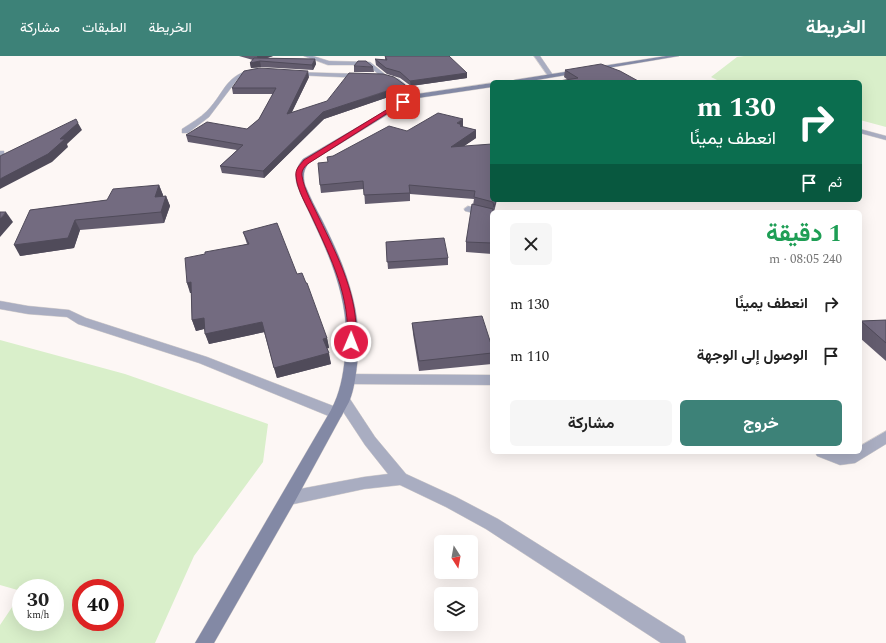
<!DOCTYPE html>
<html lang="ar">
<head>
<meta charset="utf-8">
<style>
	:root { --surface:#fff; --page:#f6f6f6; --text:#222; --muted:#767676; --accent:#3d8278 }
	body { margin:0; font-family:Spectral,Vazirmatn,serif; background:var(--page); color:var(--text); direction:rtl; height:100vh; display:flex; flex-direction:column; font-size:15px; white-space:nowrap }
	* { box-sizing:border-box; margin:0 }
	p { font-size:13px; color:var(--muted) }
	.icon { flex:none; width:22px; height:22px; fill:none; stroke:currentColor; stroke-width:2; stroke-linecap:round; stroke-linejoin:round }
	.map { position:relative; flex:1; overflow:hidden; direction:ltr }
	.drawer { position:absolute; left:490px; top:154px; width:372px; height:244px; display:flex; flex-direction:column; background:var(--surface); border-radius:6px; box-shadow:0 4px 16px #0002; direction:rtl }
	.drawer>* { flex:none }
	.hud { position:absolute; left:490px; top:24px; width:372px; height:122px; border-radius:6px; box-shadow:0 4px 16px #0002; direction:rtl; background:#0b6e4f; color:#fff; overflow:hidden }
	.needle { width:26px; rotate:169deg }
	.controls { position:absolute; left:434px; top:479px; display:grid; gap:8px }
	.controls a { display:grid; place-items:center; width:44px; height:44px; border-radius:6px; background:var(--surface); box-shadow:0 4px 16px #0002; font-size:20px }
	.speed { position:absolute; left:12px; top:523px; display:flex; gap:8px; font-size:20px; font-weight:700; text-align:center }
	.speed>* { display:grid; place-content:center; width:52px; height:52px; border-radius:50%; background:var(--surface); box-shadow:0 4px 16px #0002; line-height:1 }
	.speed small { font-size:10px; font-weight:400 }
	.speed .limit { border:6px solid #d22; background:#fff; color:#111 }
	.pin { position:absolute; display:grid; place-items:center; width:34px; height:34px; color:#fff; margin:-17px; border-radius:8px; box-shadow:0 2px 6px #0006 }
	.me { position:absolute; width:44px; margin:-22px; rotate:1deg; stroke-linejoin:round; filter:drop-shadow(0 0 3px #0008) }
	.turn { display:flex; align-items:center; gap:14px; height:84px; padding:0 20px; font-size:18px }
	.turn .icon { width:52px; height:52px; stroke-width:2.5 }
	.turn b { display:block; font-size:28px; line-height:34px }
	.then { display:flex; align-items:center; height:38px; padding:0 20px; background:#0003; gap:8px; font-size:15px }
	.round { display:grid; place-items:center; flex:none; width:42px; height:42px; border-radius:6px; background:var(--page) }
	.overview { display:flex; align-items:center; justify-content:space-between; height:68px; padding:0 20px }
	h1 { font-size:24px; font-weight:700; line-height:30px; color:#1e9e55 }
	.button { display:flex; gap:8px; margin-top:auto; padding:8px 20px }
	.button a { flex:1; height:46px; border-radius:6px; background:var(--accent); color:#fff; font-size:16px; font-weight:700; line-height:46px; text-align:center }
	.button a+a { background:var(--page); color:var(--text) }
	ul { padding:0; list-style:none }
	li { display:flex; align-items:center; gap:12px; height:52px; padding:0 20px }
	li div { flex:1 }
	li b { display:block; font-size:15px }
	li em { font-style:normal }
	header { display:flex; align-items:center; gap:24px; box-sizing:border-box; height:56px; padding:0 20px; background:var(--accent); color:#fff }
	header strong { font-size:19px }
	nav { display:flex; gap:22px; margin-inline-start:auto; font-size:14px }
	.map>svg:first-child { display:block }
	.green { fill:#d9efca; fill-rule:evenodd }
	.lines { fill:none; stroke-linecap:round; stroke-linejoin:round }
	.street-casing { stroke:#d8d2cf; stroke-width:1 }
	.secondary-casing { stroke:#d8d2cf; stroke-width:1 }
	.street { fill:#a9adc1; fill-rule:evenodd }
	.secondary { fill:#8389a5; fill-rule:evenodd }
	.wall { fill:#635c6e }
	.shaded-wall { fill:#504b5a }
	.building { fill:#736b80; stroke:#504b5a }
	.route { fill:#e11d48; stroke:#92132f }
</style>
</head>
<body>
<header>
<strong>الخريطة</strong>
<nav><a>الخريطة</a><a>الطبقات</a><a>مشاركة</a></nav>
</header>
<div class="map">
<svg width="886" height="587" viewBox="0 0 886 587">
	<rect width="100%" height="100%" fill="#fdf7f5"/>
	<g class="green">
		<path d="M744 0H886V71L860 64V26H721L711 21 737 1Z"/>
		<path d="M0 284 125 318 268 368 263 406 194 500 155 587H0V569L21 538V566H55V532H21V535L0 529ZM81 532H115V566H81Z"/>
	</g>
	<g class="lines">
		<defs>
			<g id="street">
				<path d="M304 0H313L329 5 370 6 386 19 399 23 420 40 415 41 395 25 382 21 367 9H328Z"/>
				<path d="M534 0H540L553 19 552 20H548Z"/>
				<path d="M257 12 260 14 259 15 249 17 237 24 209 61 188 77H182V73C191 67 200 62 207 55 227 34 224 19 257 12Z"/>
				<path d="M291 16 363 18 366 20 363 22 293 19 290 17Z"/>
				<path d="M860 73 886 80V84L860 77Z"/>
				<rect x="0" y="95" width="4" height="4"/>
				<path d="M468 150 492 156V162L465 155 464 153Z"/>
				<path d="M0 245 28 250 69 254 86 262 207 301 341 353 343 357 341 361 336 362 331 361 199 307 78 268 67 261 28 258 0 253Z"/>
				<path d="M349 318 492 319V329L349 328 345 326 343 323 345 320Z"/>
				<path d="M343 339 348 340 375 381 406 418 456 441 498 463 684 580 686 587H661L486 473 446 451 400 429 364 433 289 449 284 447 281 442 284 437 289 435 364 421 388 418 365 389 338 348 336 344 338 340Z"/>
				<path d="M886 375V388L855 407 840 409 817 400 815 396H860V390Z"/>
			</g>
			<g id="secondary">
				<path d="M666 0H679L525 26H511L514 24Z"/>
				<path d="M492 27V31L418 42 411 44 309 107C303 114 303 120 305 129 310 141 316 153 322 164 344 208 362 252 358 301 356 316 355 332 349 346L294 447 214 587H195L331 354C340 337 343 320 345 301 351 252 334 209 313 165 308 153 301 141 297 129 294 118 296 112 303 103L407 42 417 38Z"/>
			</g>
		</defs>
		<use href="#street" class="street-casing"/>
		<use href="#secondary" class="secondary-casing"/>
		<use href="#street" class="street"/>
		<use href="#secondary" class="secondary"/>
	</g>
	<g class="wall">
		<path d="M239 0H273L267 2 315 3 316 8 313 14 261 11 251 12 250 7 253 4Z"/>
		<path d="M385 0 467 17V22L411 30 400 22 387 18 376 9 375 3 385 4Z"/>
		<path d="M354 10 373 11 374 16H354Z"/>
		<path d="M565 14 640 26H559V25L568 24 564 21Z"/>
		<path d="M309 21 292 56 406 35 324 63 264 122 222 117 220 110 237 94 188 86 186 79 247 73 259 63 273 38H233L232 32Z"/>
		<path d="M463 71 476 74V82L464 90 497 144 494 156H492V198L466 196V186L473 149 474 143 410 138V145L365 148 364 133 321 137 320 129 328 106 333 100 407 75Z"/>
		<path d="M159 129 163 139V140H166L170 150 164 167 80 174 74 192 20 200 30 154 107 144Z"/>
		<path d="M243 176 297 218 327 282 329 292H327L331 308 277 322 264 276 209 288 204 273 196 275 192 264 191 237 187 227 205 198 247 188Z"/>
		<path d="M386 186 448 202V209L388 213Z"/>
		<path d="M886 264V305L860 282V267L861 265Z"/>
		<path d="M412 267 492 291V308L419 315 413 278Z"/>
	</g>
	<g class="shaded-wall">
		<path d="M257 0H273L258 5Z"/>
		<path d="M315 3 316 8 313 14 312 9Z"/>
		<path d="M260 5 261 11 251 12 250 7Z"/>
		<path d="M308 15 309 21 288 64 287 58Z"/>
		<path d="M467 17V22L411 30 410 25Z"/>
		<path d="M405 29 406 35 324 63 264 122 263 115 323 56Z"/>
		<path d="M463 63V71L462 76 457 67Z"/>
		<path d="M78 67 82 74 67 88 68 91 52 106 0 133V123Z"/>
		<path d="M476 74V82L451 99V91Z"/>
		<path d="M159 129 163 139 159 151 155 141Z"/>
		<path d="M166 140 170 150 164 167 161 156Z"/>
		<path d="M6 156 13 166 0 181V163Z"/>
		<path d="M75 164 80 174 74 192 20 200 14 189Z"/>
		<path d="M191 226 194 237H190L187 227Z"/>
		<path d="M204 262 208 272 196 275 192 264Z"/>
		<path d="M262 266 265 276 209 288 205 278Z"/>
		<path d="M327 282 329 292 325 293 323 283Z"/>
		<path d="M329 297 331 308 277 322 274 312Z"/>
	</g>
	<g class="building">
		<path d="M385 0H449L467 17 410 25 400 16 386 12 375 3 387 4Z"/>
		<path d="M254 2 315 3 312 9 260 5 250 7Z"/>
		<path d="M358 5H366L373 11 354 10Z"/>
		<path d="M601 8 620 15 640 26H561L559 25 578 22 565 14Z"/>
		<path d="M260 12 308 15 287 58 327 45 349 17 383 18 394 21 405 29 323 56 263 115 220 110 243 89 186 79 207 66 247 73 259 63 276 32H232L244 15Z"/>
		<path d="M438 57 463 63 457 67 462 69 460 70 476 74 451 91 492 88V144H496L494 151 493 146 474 141 475 135 409 129 410 137 364 139 363 125 320 129 318 107 328 106 327 101 333 100 389 70 407 75Z"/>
		<path d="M76 63 78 67 60 83H65L48 98 0 123V100Z"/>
		<path d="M159 129 155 141 166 140 161 156 75 164 68 182 14 189 30 154 107 144 113 133Z"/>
		<path d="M472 148 493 153V156H492V187L466 186Z"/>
		<path d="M0 156H6L0 163Z"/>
		<path d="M277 167 297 218 302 217 306 227H307L327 282 323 283 329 297 274 312 262 266 205 278 204 262 192 264 191 226 187 227 185 202 205 198V196L249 188 243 176Z"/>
		<path d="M444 182 448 202 387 206 386 186Z"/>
		<path d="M482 260 492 291V297L419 305 412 267Z"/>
		<path d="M886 264V287L861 265Z"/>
	</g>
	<path class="route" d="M401 45 405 46 309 107C305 110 301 114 302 120 304 134 313 149 319 162 338 201 359 241 356 286L351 289 347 286C351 242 331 202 313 163 307 150 297 134 296 120 295 113 300 109 304 104Z"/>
</svg>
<div class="controls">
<a><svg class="needle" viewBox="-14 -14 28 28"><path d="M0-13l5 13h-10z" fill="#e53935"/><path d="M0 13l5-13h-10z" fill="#767676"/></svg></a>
<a><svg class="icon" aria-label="layers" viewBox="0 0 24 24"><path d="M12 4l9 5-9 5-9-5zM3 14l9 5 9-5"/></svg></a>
</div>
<div class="speed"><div>30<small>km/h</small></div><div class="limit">40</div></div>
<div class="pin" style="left:403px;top:46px;background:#d93025"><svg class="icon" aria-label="arrive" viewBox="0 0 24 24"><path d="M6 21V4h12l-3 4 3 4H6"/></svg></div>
<svg class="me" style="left:351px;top:286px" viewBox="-20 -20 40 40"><circle r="17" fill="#e11d48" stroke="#fff" stroke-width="3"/><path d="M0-11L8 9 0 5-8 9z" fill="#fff"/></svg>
<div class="hud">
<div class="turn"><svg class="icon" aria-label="right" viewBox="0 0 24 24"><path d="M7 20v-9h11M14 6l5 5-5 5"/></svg><div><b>130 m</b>انعطف يمينًا</div></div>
<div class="then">ثم<svg class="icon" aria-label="arrive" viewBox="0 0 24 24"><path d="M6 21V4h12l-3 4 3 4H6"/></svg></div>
</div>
<section class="drawer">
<div class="overview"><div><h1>1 دقيقة</h1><p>240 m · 08:05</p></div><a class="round"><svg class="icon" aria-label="close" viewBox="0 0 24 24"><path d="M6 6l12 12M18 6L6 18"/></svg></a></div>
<ul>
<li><svg class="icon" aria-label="right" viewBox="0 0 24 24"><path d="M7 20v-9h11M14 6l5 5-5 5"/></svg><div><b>انعطف يمينًا</b></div><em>130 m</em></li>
<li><svg class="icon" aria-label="arrive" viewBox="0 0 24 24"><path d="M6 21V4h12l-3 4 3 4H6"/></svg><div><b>الوصول إلى الوجهة</b></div><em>110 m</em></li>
</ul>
<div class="button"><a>خروج</a><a>مشاركة</a></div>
</section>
</div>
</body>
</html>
